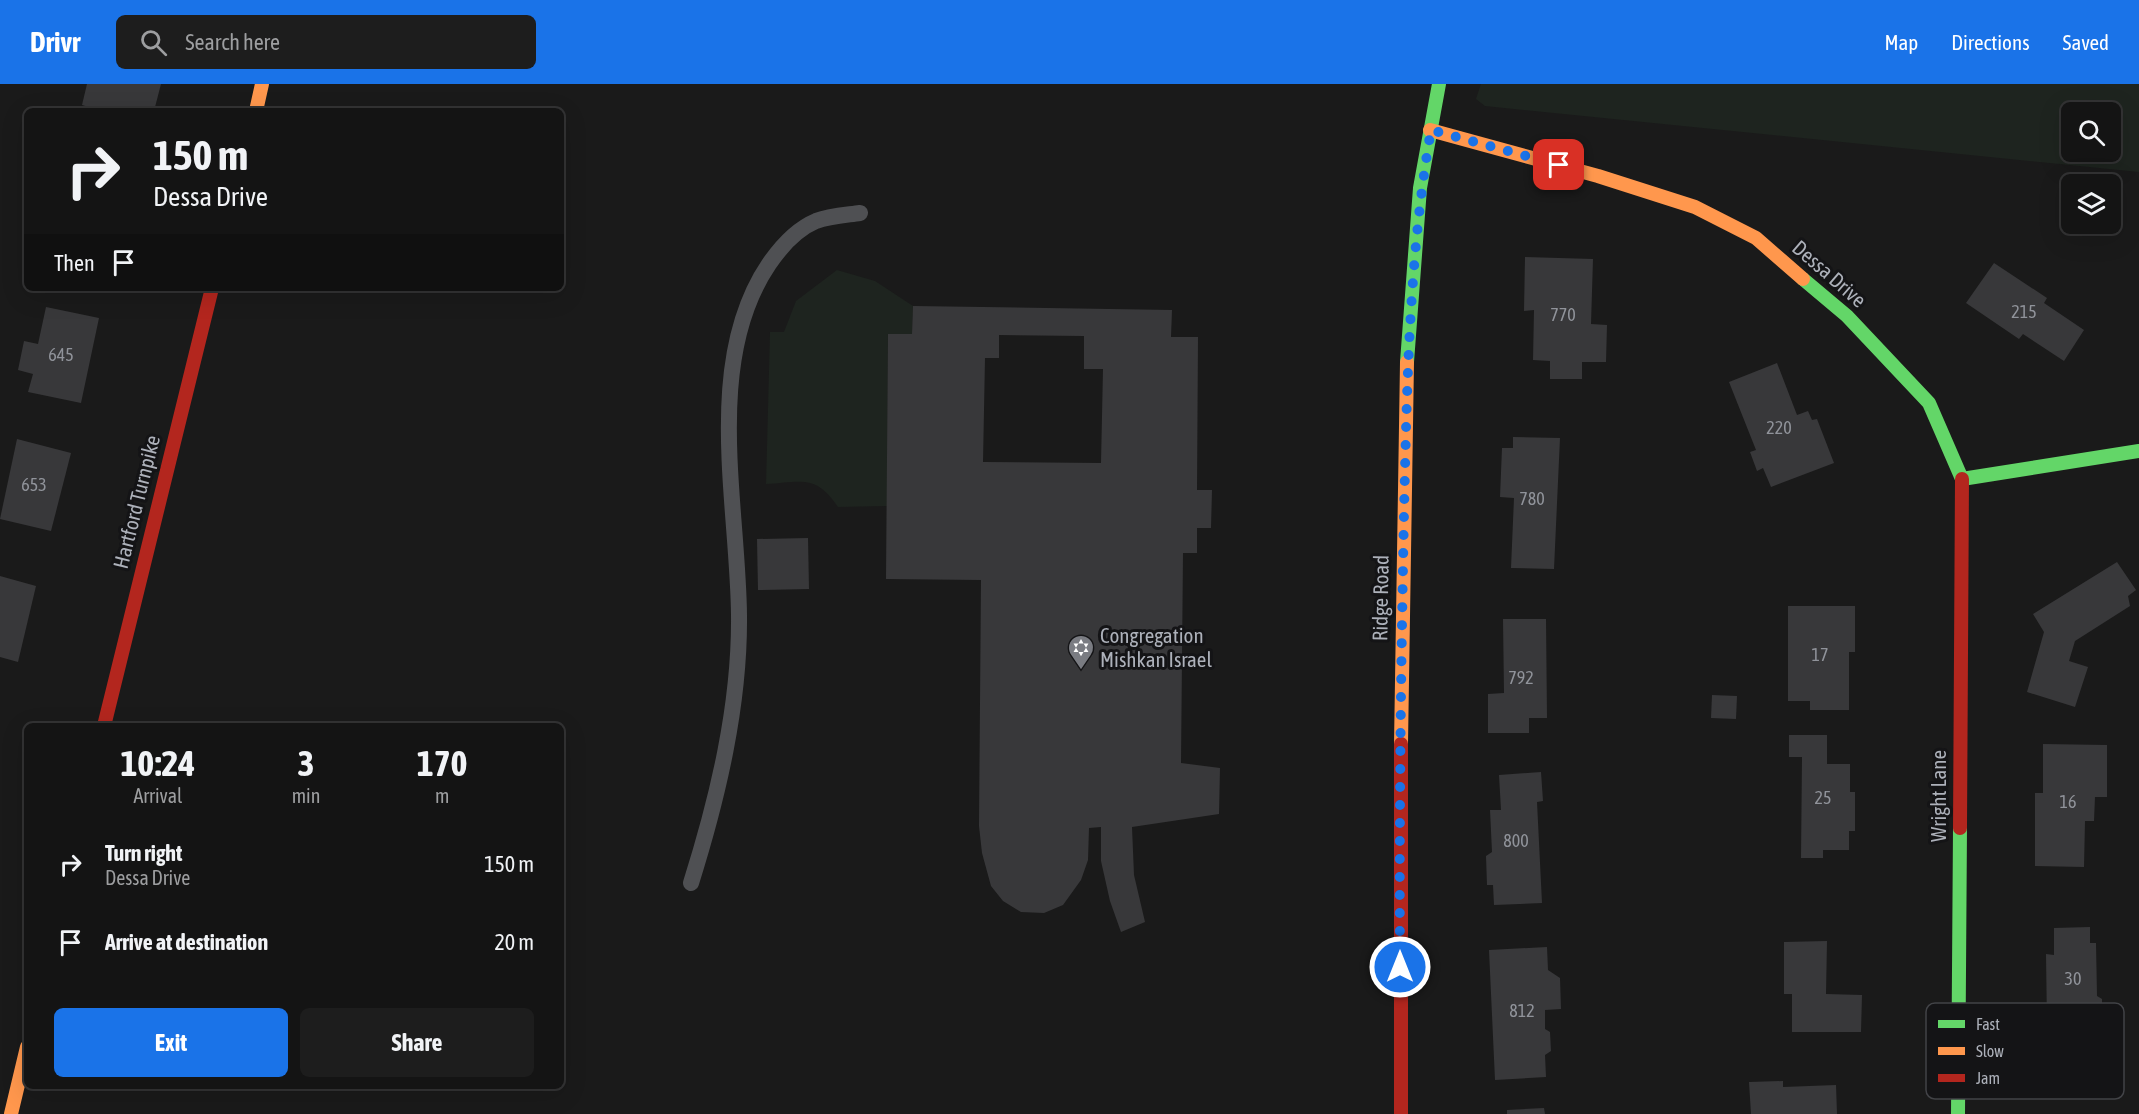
<!DOCTYPE html>
<html lang="en">
<head>
<meta charset="utf-8">
<style>
	:root { --surface:#141414; --page:#1d1d1d; --text:#f1f3f6; --muted:#9d9ea0; --line:#333334; --accent:#1a73e8 }
	body { margin:0; font-family:"Asap Condensed",sans-serif; background:var(--page); color:var(--text); height:100vh; display:flex; flex-direction:column; font-size:22px; white-space:nowrap }
	* { box-sizing:border-box; margin:0 }
	p { font-size:20px; color:var(--muted) }
	.icon { flex:none; width:33px; height:33px; fill:none; stroke:currentColor; stroke-width:2; stroke-linecap:round; stroke-linejoin:round }
	.map { position:relative; flex:1; overflow:hidden }
	.sheet { position:absolute; left:24px; top:639px; width:540px; height:366px; display:flex; flex-direction:column; background:var(--surface); border-radius:9px; box-shadow:0 6px 24px #0002,0 0 0 2px var(--line) }
	.sheet>* { flex:none }
	.guide { position:absolute; left:24px; top:24px; width:540px; height:183px; border-radius:9px; box-shadow:0 6px 24px #0002,0 0 0 2px var(--line); background:#141414; color:var(--text); overflow:hidden }
	.tools { position:absolute; left:2061px; top:18px; display:grid; gap:12px }
	.tools a { display:grid; place-items:center; width:60px; height:60px; border-radius:9px; background:var(--surface); box-shadow:0 6px 24px #0002,0 0 0 2px var(--line); font-size:30px }
	.pin { position:absolute; display:grid; place-items:center; width:51px; height:51px; color:#fff; margin:-26px; border-radius:12px; box-shadow:0 3px 9px #0006 }
	.me { position:absolute; width:66px; margin:-33px; rotate:0deg; stroke-linejoin:round; filter:drop-shadow(0 0 4px #0008) }
	.turn { display:flex; align-items:center; gap:21px; height:126px; padding:0 30px; font-size:27px }
	.turn .icon { width:78px; height:78px; stroke-width:2.5 }
	.turn b { display:block; font-size:42px; line-height:51px }
	.then { display:flex; align-items:center; height:57px; padding:0 30px; background:#0003; gap:12px; font-size:22px }
	.eta { display:flex; justify-content:space-evenly; align-items:center; height:102px; text-align:center }
	.eta b { font-size:36px; font-weight:700; line-height:42px }
	.action { display:flex; gap:12px; margin-top:auto; padding:12px 30px }
	.action a { flex:1; height:69px; border-radius:9px; background:var(--accent); color:#fff; font-size:24px; font-weight:700; line-height:69px; text-align:center }
	.action a+a { background:var(--page); color:var(--text) }
	ul { padding:0; list-style:none }
	li { display:flex; align-items:center; gap:18px; height:78px; padding:0 30px }
	li div { flex:1 }
	li b { display:block; font-size:22px }
	li em { font-style:normal }
	header { display:flex; align-items:center; gap:36px; box-sizing:border-box; height:84px; padding:0 30px; background:var(--accent); color:#fff }
	header strong { font-size:28px }
	nav { display:flex; gap:33px; margin-inline-start:auto; font-size:21px }
	.search { width:420px; height:54px; background:var(--page); display:flex; align-items:center; gap:15px; box-sizing:border-box; padding:0 21px; border-radius:9px; color:var(--muted); font-size:22px }
	.map>svg:first-child { display:block }
	.green { fill:#1e241f; fill-rule:evenodd }
	.building { fill:#38383a; fill-rule:evenodd }
	.lines { fill:none; stroke-linecap:round; stroke-linejoin:round }
	.lane { stroke:#4f5053; stroke-width:16 }
	.fast { stroke:#63d668; stroke-width:14 }
	.slow { stroke:#ff974d; stroke-width:14 }
	.jam { stroke:#b3261e; stroke-width:14 }
	.route { stroke:#1a73e8; stroke-width:10; stroke-dasharray:0 18 }
	.labels { text-anchor:middle; stroke-width:6; stroke-linejoin:round; paint-order:stroke }
	.number-label { font-size:18px; fill:#90939a }
	.street-label { font-size:21px; fill:#adb1ba; stroke:#141416 }
	.poi-label { font-size:21px; fill:#adb1ba; stroke:#141416; text-anchor:start }
	.key { fill:#141416; stroke:#424347; stroke-width:1.5 }
	.key-label { font-size:16px; fill:#adb1ba }
</style>
</head>
<body>
<header>
<strong>Drivr</strong>
<div class="search"><svg class="icon" aria-label="search" viewBox="0 0 24 24"><circle cx="10" cy="10" r="6"/><path d="M15 15l6 6"/></svg>Search here</div>
<nav><a>Map</a><a>Directions</a><a>Saved</a></nav>
</header>
<div class="map">
<svg width="2139" height="1030" viewBox="0 0 2139 1030">
	<rect width="100%" height="100%" fill="#1a1a1a"/>
	<g class="green">
		<path d="M1481 0H2139V88L1485 22 1476 15ZM2072 28H2110V68H2072Z"/>
		<path d="M837 186 875 197 913 222 912 250H888L887 422 838 423C816 390 802 398 766 400L770 248H784L796 217Z"/>
	</g>
	<g class="building">
		<path d="M87 0H161L154 27H101L82 21Z"/>
		<path d="M1525 173 1593 175 1591 240 1607 241 1606 278H1582V295H1550V277L1533 276 1534 226 1524 227Z"/>
		<path d="M1994 179 2047 214 2044 219 2084 246 2064 277 2023 250 2019 255 1966 219Z"/>
		<path d="M913 222 1172 226 1171 253H1198L1197 406H1212L1211 444H1197V469H1183L1181 679 1220 684 1219 730 1132 743 1134 791 1145 838 1121 848 1110 817 1101 777V743L1089 744 1088 776 1081 796 1063 821 1044 829 1021 828 1003 817 991 802 982 769 979 742 981 496 886 495 888 250H912ZM999 251 1084 252V285H1103L1101 379 983 378 985 274H999Z"/>
		<path d="M46 223 99 234 81 319 28 308 33 290 18 286 24 257 38 260Z"/>
		<path d="M1777 279 1797 331 1808 327 1812 336 1817 335 1834 379 1771 403 1763 384 1757 387 1750 368 1756 366 1729 298Z"/>
		<path d="M1513 353 1560 354 1554 485 1511 484 1514 414 1500 413 1502 364H1513Z"/>
		<path d="M17 355 71 369 51 447 0 435Z"/>
		<path d="M808 454 809 505 758 506 757 455Z"/>
		<path d="M2117 478 2136 506 2128 512 2130 522 2075 557 2069 577 2088 583 2075 623 2027 608 2044 548 2033 530Z"/>
		<path d="M0 492 36 502 18 578 0 573Z"/>
		<path d="M1788 522H1855V568H1849V626H1810V617H1788Z"/>
		<path d="M1503 535H1546L1547 634H1529V649H1488V610L1504 609Z"/>
		<path d="M1712 611 1737 612 1736 635 1711 634Z"/>
		<path d="M1789 651H1827V680H1850V708H1855V747H1849V766H1823V774H1801L1802 673H1789Z"/>
		<path d="M2043 660 2107 661V713H2095L2094 737H2085L2084 783 2035 782V709H2043Z"/>
		<path d="M1541 688 1543 717 1537 718 1542 819 1494 821 1493 801H1487L1486 772 1492 768 1490 726H1501L1499 691Z"/>
		<path d="M2090 843V859H2096L2097 912 2102 915V939L2047 940 2046 870 2054 871V844Z"/>
		<path d="M1827 857 1826 910 1862 911 1861 948H1792V910H1784V858Z"/>
		<path d="M1547 863 1548 886 1560 894 1561 925 1545 926V945L1550 948 1551 967 1545 971 1546 993 1495 996 1489 866Z"/>
		<path d="M1783 997V1003L1836 1001 1837 1030H1751L1749 998Z"/>
		<path d="M1544 1024 1545 1030H1507V1026Z"/>
	</g>
	<g class="lines">
		<path class="lane" d="M691 799C718 713 740 621 739 531 738 420 703 277 769 180 780 164 797 145 816 137 829 132 846 131 860 129"/>
		<g class="fast">
			<path d="M1803 195 1847 232 1929 319 1962 395 2139 367"/>
			<path d="M1407 278 1420 104 1439 0"/>
			<path d="M1958 1030 1960 744"/>
		</g>
		<g class="slow">
			<path d="M256 27 262 0"/>
			<path d="M1430 46 1598 92 1695 123 1756 154 1803 195"/>
			<path d="M1401 660 1407 278"/>
			<path d="M11 1030 27 963"/>
		</g>
		<g class="jam">
			<path d="M104 642 212 204"/>
			<path d="M1401 660V1030"/>
			<path d="M1960 744 1962 395"/>
		</g>
	</g>
	<g class="lines">
		<path class="route" d="M1400 883C1399 732 1401 581 1404 429 1407 301 1409 172 1431 46L1559 81"/>
	</g>
	<defs>
		<symbol id="synagogue-pin" viewBox="-11 -11 22 30"><path d="M0 17L-7.5 6A9.5 9.5 0 1 1 7.5 6Z" fill="#7a7c82" stroke="#141416"/><path d="M0-6.5L5.6 3.2H-5.6ZM0 6.5L5.6-3.2H-5.6Z" fill="#fff"/></symbol>
	</defs>
	<g fill-rule="evenodd">
		<use href="#synagogue-pin" x="1066" y="549" width="30" height="40"/>
	</g>
	<g class="labels">
		<g class="number-label">
			<text x="2024" y="234">215</text>
			<text x="1563" y="237">770</text>
			<text x="61" y="277">645</text>
			<text x="1779" y="350">220</text>
			<text x="34" y="407">653</text>
			<text x="1532" y="421">780</text>
			<text x="1820" y="577">17</text>
			<text x="1521" y="600">792</text>
			<text x="1823" y="720">25</text>
			<text x="2068" y="724">16</text>
			<text x="1516" y="763">800</text>
			<text x="2073" y="901">30</text>
			<text x="1522" y="933">812</text>
		</g>
		<g class="street-label">
			<text transform="translate(1829 190) rotate(41)" y="7">Dessa Drive</text>
			<text transform="translate(137 418) rotate(-76)" y="7">Hartford Turnpike</text>
			<text transform="translate(1381 514) rotate(-89)" y="7">Ridge Road</text>
			<text transform="translate(1939 712) rotate(-90)" y="7">Wright Lane</text>
		</g>
		<g class="poi-label">
			<text x="1100" y="559">Congregation<tspan x="1100" dy="24">Mishkan Israel</tspan></text>
		</g>
	</g>
	<rect x="1926" y="919" width="198" height="96" rx="9" class="key"/>
	<rect x="1938" y="936" width="27" height="8" fill="#63d668"/>
	<rect x="1938" y="963" width="27" height="8" fill="#ff974d"/>
	<rect x="1938" y="990" width="27" height="8" fill="#b3261e"/>
	<g class="key-label">
		<text x="1976" y="946">Fast</text>
		<text x="1976" y="973">Slow</text>
		<text x="1976" y="1000">Jam</text>
	</g>
</svg>
<div class="tools">
<a><svg class="icon" aria-label="search" viewBox="0 0 24 24"><circle cx="10" cy="10" r="6"/><path d="M15 15l6 6"/></svg></a>
<a><svg class="icon" aria-label="layers" viewBox="0 0 24 24"><path d="M12 4l9 5-9 5-9-5zM3 14l9 5 9-5"/></svg></a>
</div>
<div class="pin" style="left:1559px;top:81px;background:#d93025"><svg class="icon" aria-label="arrive" viewBox="0 0 24 24"><path d="M6 21V4h12l-3 4 3 4H6"/></svg></div>
<svg class="me" style="left:1400px;top:883px" viewBox="-20 -20 40 40"><circle r="17" fill="#1a73e8" stroke="#fff" stroke-width="3"/><path d="M0-11L8 9 0 5-8 9z" fill="#fff"/></svg>
<div class="guide">
<div class="turn"><svg class="icon" aria-label="right" viewBox="0 0 24 24"><path d="M7 20v-9h11M14 6l5 5-5 5"/></svg><div><b>150 m</b>Dessa Drive</div></div>
<div class="then">Then<svg class="icon" aria-label="arrive" viewBox="0 0 24 24"><path d="M6 21V4h12l-3 4 3 4H6"/></svg></div>
</div>
<section class="sheet">
<div class="eta">
<div><b>10:24</b><p>Arrival</p></div>
<div><b>3</b><p>min</p></div>
<div><b>170</b><p>m</p></div>
</div>
<ul>
<li><svg class="icon" aria-label="right" viewBox="0 0 24 24"><path d="M7 20v-9h11M14 6l5 5-5 5"/></svg><div><b>Turn right</b><p>Dessa Drive</p></div><em>150 m</em></li>
<li><svg class="icon" aria-label="arrive" viewBox="0 0 24 24"><path d="M6 21V4h12l-3 4 3 4H6"/></svg><div><b>Arrive at destination</b></div><em>20 m</em></li>
</ul>
<div class="action"><a>Exit</a><a>Share</a></div>
</section>
</div>
</body>
</html>
